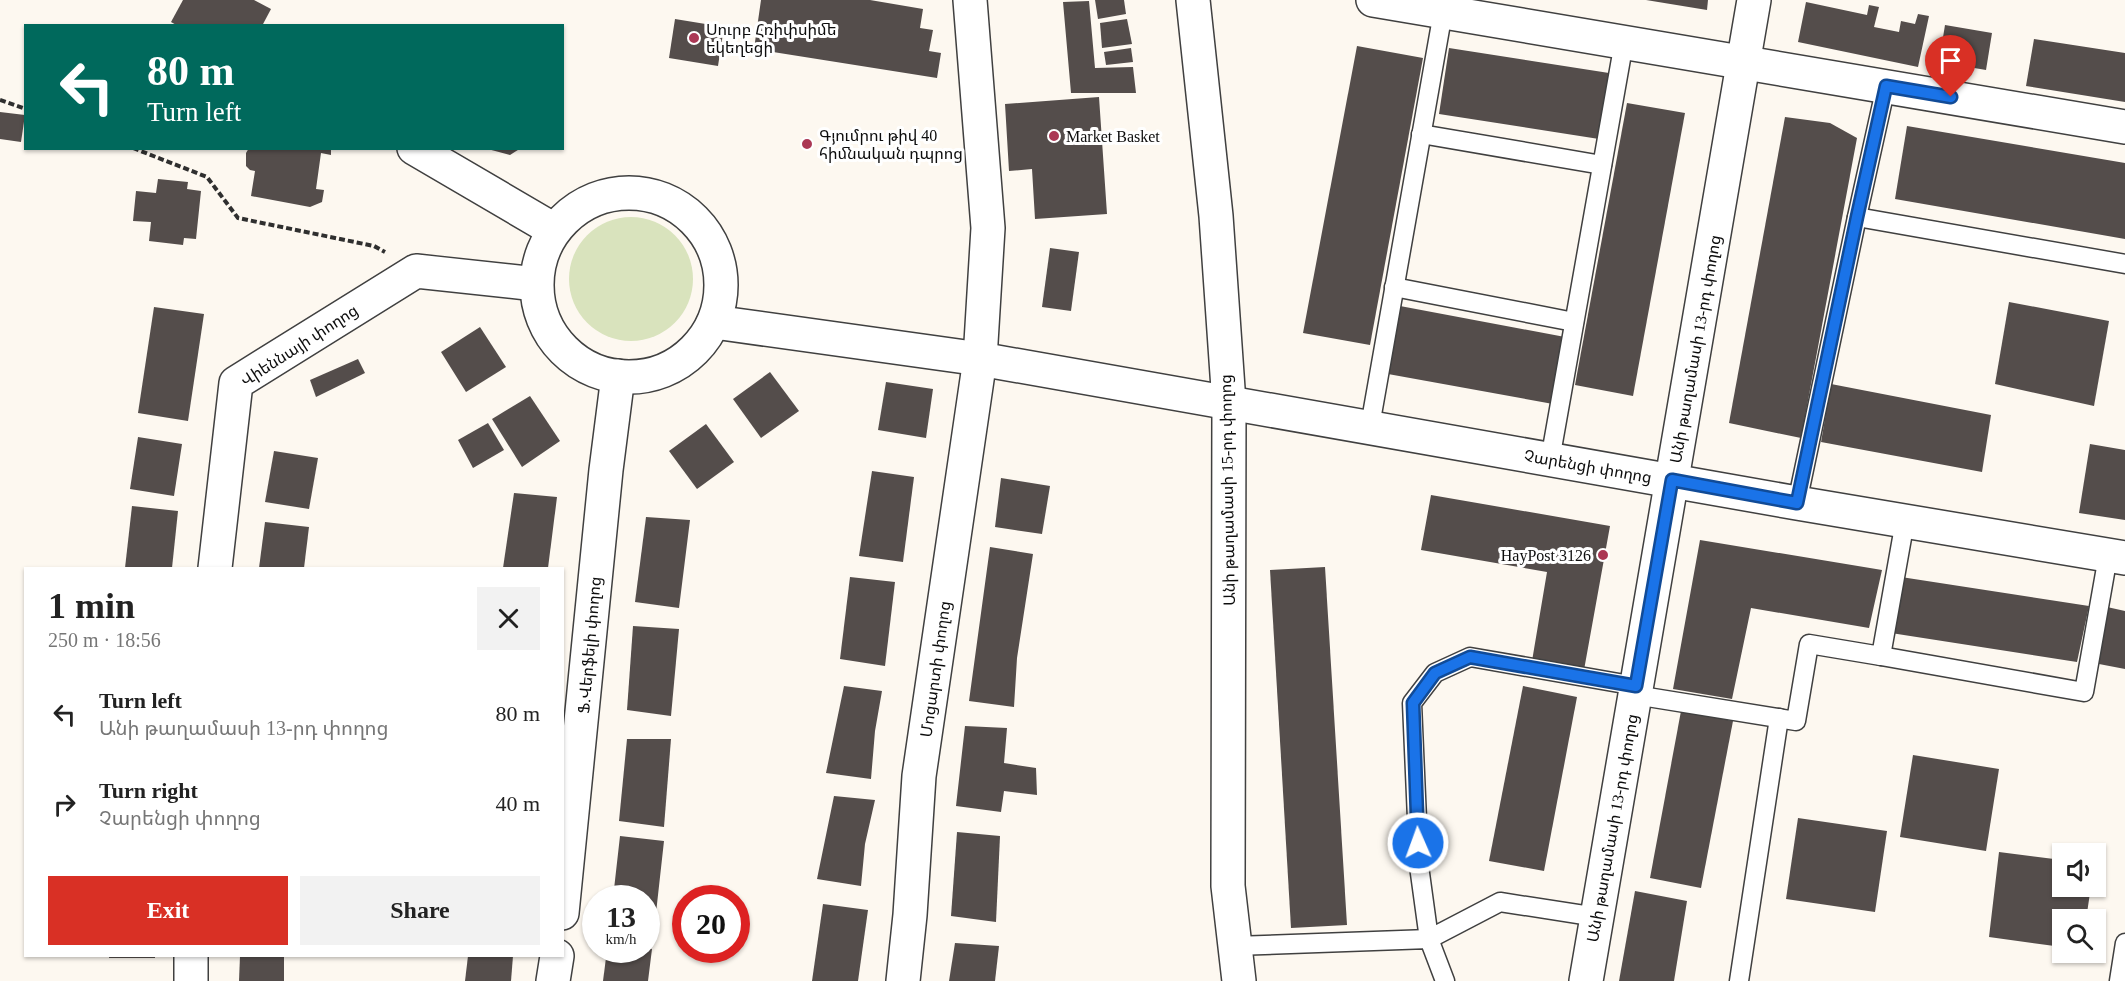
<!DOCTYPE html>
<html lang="en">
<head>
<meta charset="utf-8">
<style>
	:root { --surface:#fff; --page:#f2f2f2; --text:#222; --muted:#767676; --accent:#d93025 }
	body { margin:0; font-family:"Times New Roman","Noto Sans Armenian",serif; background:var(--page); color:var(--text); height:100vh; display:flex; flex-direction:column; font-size:22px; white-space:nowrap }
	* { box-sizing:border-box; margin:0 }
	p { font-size:20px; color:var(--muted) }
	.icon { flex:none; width:33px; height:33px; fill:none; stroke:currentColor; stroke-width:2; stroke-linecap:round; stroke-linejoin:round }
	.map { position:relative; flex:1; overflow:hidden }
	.sheet { position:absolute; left:24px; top:567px; width:540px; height:390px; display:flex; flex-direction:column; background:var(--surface); border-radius:0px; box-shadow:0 2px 4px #0004 }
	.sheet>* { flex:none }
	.guide { position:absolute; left:24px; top:24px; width:540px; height:126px; border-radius:0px; box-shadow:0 2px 4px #0004; background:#00695c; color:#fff; overflow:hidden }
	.fabs { position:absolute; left:2052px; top:843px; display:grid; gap:12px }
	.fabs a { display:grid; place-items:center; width:54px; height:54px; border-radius:0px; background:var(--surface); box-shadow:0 2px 4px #0004; font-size:30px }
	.speed { position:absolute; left:582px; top:885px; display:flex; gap:12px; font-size:30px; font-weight:700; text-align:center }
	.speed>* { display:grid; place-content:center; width:78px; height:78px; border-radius:50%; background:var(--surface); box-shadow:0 2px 4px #0004; line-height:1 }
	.speed small { font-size:15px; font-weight:400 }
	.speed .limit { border:9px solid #d22; background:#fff; color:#111 }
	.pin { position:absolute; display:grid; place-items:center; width:51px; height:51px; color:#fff; margin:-62px -26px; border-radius:50% 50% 50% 0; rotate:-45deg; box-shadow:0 0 6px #0007 }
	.pin .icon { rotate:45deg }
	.me { position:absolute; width:66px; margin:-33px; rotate:358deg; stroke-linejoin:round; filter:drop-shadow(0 0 4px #0008) }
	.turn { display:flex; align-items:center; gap:21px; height:126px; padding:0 24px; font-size:27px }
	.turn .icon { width:78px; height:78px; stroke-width:2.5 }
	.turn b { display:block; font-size:42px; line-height:51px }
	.round { display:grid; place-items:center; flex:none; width:63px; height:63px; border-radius:0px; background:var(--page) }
	.headline { display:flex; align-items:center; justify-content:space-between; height:102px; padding:0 24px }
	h1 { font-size:36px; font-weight:800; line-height:45px }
	.action { display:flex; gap:12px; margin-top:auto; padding:12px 24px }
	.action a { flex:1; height:69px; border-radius:0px; background:var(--accent); color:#fff; font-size:24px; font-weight:800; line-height:69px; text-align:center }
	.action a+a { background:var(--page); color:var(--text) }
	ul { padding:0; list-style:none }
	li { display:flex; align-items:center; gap:18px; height:90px; padding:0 24px }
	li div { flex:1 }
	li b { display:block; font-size:22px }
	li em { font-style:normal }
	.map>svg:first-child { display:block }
	.green { fill:#d9e3bd }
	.building { fill:#544d4b }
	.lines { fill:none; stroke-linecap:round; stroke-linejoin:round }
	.lane-casing { stroke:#404040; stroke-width:21 }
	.street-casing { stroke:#404040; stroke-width:36 }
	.path { stroke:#2f2f2f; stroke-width:4; stroke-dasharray:6 3; stroke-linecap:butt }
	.lane { stroke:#fff; stroke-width:18 }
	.street { stroke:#fff; stroke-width:33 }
	.route-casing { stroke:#114b97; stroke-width:15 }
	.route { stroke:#1a73e8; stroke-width:10 }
	.poi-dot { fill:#ab3855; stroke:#fff; stroke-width:2 }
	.labels { text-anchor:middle; stroke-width:6; stroke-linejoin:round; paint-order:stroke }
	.poi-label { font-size:16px; fill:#0d0d0d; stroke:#fff; text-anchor:start }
	.street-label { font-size:16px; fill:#0d0d0d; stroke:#fff }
</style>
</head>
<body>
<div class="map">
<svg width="2125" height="981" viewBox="0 0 2125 981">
	<rect width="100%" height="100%" fill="#fdf8f0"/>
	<circle class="green" cx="631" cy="279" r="62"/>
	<g class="building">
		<path d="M183 0H254L271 9 262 26H178L171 22Z"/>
		<path d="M761 0H870L923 9 920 28 933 30 929 51 941 53 937 78 754 49Z"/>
		<path d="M1095 0H1124L1126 14 1098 19Z"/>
		<path d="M1646 0H1708L1707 10Z"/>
		<path d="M1089 1 1095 68 1133 67 1136 93H1071L1063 2Z"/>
		<path d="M1806 2 1867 15 1869 5 1879 7 1874 27 1899 32 1901 21 1915 24 1918 14 1929 16 1918 67 1798 42Z"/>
		<path d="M675 19 724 27 718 66 669 58Z"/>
		<path d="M1127 19 1132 44 1102 48 1100 23Z"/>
		<path d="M1945 25 1992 33 1986 70 1939 62Z"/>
		<path d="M2034 39 2125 53V102L2026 86Z"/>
		<path d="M1357 46 1423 58 1370 345 1303 333Z"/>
		<path d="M1131 48 1133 62 1106 65 1104 52Z"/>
		<path d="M1449 48 1609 73 1599 139 1439 114Z"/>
		<path d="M1099 97 1107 214 1035 219 1032 169 1009 171 1005 104Z"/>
		<path d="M1627 103 1685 113 1633 396 1575 385Z"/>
		<path d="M0 112 25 115 21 142 0 139Z"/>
		<path d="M1785 117 1830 123 1857 138 1801 438 1729 423Z"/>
		<path d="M1907 126 2125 163V239L1895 199Z"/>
		<path d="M249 148H331V155L321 153 316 189 324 190 322 202 310 207 251 196 255 171 250 170 246 166V153Z"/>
		<path d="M484 148H521L510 155Z"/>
		<path d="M158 179 188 182 187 189 201 191 196 239 184 238 183 245 149 241 151 222 133 221 136 191 156 193Z"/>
		<path d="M1050 248 1079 252 1071 311 1042 307Z"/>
		<path d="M2009 302 2109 321 2094 406 1995 384Z"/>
		<path d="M1400 306 1565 337 1553 404 1388 374Z"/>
		<path d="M154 307 204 314 188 421 138 413Z"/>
		<path d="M480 327 506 367 466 392 441 352Z"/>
		<path d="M358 359 365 373 316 397 310 380Z"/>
		<path d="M770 372 799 411 761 438 733 399Z"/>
		<path d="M886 382 933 389 926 438 878 430Z"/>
		<path d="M1831 384 1991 415 1982 472 1821 442Z"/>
		<path d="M530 396 560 441 522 467 492 419Z"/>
		<path d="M488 423 504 450 473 468 458 440Z"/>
		<path d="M706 424 734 462 697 489 669 451Z"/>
		<path d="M138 437 182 444 174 496 130 489Z"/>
		<path d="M2090 444 2125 450V520L2079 513Z"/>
		<path d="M274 451 318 458 309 509 265 502Z"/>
		<path d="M872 471 914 477 903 562 859 556Z"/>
		<path d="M1001 478 1050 486 1042 534 995 527Z"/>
		<path d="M514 493 557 497 548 568H503Z"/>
		<path d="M1431 495 1610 526 1584 670 1532 661 1547 572 1421 550Z"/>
		<path d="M132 506 178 511 172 568H125Z"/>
		<path d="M646 517 690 520 679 608 635 602Z"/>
		<path d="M265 522 309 527 304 568H259Z"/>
		<path d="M1700 540 1882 570 1869 628 1751 608 1732 699 1673 689Z"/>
		<path d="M990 547 1033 554 1017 658 1014 707 969 701Z"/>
		<path d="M1325 567 1347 925 1291 928 1270 570Z"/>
		<path d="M850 577 895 582 885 666 840 659Z"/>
		<path d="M1901 577 2089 606 2077 662 1891 633Z"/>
		<path d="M2107 607 2125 611V669L2099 664Z"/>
		<path d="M633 626 679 629 671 716 627 710Z"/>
		<path d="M844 686 882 691 875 731 871 779 826 773Z"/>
		<path d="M1523 686 1577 697 1544 871 1489 861Z"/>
		<path d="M1681 711 1733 721 1701 888 1650 878Z"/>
		<path d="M965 726 1007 728 1004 763 1036 768 1037 795 1004 791 1001 812 956 806Z"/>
		<path d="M627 739H671L664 827 619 821Z"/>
		<path d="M1913 755 1999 769 1986 851 1900 837Z"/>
		<path d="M834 796 875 800 865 844 861 886 817 879Z"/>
		<path d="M1798 818 1887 831 1875 912 1786 899Z"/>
		<path d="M957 832 1000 836 996 922 951 916Z"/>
		<path d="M620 836 664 841 654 931 646 930V898H613Z"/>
		<path d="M1999 852 2062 860V886H2091L2086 920H2062V947L1989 937Z"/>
		<path d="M1635 891 1687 901 1674 981H1619Z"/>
		<path d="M823 904 868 910 858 981H812Z"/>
		<path d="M955 943 999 946 995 981H949Z"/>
		<path d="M646 948 652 949 648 981H603L607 950Z"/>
		<rect x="109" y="956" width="46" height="2"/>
		<path d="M240 956H284V981H239Z"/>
		<path d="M468 956H513L511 981H465Z"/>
	</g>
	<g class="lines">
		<defs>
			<g id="lane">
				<path d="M1421 134 1602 165"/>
				<path d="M1857 217 2125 264"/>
				<path d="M1394 287 1574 322"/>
				<path d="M1370 426 1443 12"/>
				<path d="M1550 460 1624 42"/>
				<path d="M1797 503 1857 217 1886 86"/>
				<path d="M1881 656 2084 692 2108 556"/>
				<path d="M1635 695 1796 721 1809 644 1881 656 1905 521"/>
				<path d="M1597 917 1500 902 1429 939 1419 866 1412 703 1435 673 1470 657 1636 686"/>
				<path d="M1234 946 1429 939 1445 981"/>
				<path d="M1739 981 1779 718"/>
				<path d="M2119 981 2125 943"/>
			</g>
			<g id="street">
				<path d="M1193 0 1216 216 1229 403 1228 886 1239 981"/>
				<path d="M1373 0 2125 127"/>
				<path d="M414 148 554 230"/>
				<circle cx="629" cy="285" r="92"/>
				<path d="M714 322 980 359 1797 503 2125 558"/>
				<path d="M215 568 236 383 416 271 536 284"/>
				<path d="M562 913 606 470 618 376"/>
				<path d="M191 981V956"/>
				<path d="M553 981 557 956"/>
				<path d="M903 981 910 915 919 776 980 359 988 228 970 0"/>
				<path d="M1586 981 1754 0"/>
			</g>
		</defs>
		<use href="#lane" class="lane-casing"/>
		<use href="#street" class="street-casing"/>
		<g class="path">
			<path d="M0 100 26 109"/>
			<path d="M133 148 207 177 238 218 374 246 385 252"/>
		</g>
		<use href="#lane" class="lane"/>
		<use href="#street" class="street"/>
	</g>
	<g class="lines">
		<defs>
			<path id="route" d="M1418 843 1413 703 1435 673 1470 657 1636 686 1672 480 1797 503 1857 217 1886 86 1951 97"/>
		</defs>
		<use href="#route" class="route-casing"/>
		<use href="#route" class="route"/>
	</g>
	<g class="poi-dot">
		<circle cx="694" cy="38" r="6"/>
		<circle cx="1054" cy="136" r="6"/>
		<circle cx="807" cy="144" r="6"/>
		<circle cx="1603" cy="555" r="6"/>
	</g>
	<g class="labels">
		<g class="poi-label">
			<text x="706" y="35">Սուրբ Հռիփսիմե<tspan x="706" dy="18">եկեղեցի</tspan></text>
			<text x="819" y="141">Գյումրու թիվ 40<tspan x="819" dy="18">հիմնական դպրոց</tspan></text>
			<text x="1066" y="142">Market Basket</text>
			<text x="1591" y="561" text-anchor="end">HayPost 3126</text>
		</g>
		<g class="street-label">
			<text transform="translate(299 345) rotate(-33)" y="6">Վիեննայի փողոց</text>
			<text transform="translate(1695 349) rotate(-80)" y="6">Անի թաղամասի 13-րդ փողոց</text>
			<text transform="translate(1588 466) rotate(10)" y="6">Չարենցի փողոց</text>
			<text transform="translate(1227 490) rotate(-91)" y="6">Անի թաղամասի 15-րդ փողոց</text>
			<text transform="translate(589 645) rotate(-85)" y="6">Ֆ.Վերֆելի փողոց</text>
			<text transform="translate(935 669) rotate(-82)" y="6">Մոցարտի փողոց</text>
			<text transform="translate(1612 828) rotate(-80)" y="6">Անի թաղամասի 13-րդ փողոց</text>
		</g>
	</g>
</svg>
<div class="fabs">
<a><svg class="icon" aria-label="sound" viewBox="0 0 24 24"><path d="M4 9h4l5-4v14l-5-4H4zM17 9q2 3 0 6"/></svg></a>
<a><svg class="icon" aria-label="search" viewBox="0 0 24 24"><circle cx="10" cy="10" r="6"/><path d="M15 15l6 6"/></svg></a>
</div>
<div class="speed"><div>13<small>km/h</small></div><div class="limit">20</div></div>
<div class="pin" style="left:1951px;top:97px;background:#d93025"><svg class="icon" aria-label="arrive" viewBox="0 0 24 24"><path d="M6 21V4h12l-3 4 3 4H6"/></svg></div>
<svg class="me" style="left:1418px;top:843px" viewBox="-20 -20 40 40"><circle r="17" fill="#1a73e8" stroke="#fff" stroke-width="3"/><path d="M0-11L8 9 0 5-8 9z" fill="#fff"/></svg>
<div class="guide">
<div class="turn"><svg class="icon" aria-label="left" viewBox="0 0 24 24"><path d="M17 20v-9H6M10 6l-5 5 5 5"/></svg><div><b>80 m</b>Turn left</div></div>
</div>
<section class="sheet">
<div class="headline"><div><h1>1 min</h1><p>250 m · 18:56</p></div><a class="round"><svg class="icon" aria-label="close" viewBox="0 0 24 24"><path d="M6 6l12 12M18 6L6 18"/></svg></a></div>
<ul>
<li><svg class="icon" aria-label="left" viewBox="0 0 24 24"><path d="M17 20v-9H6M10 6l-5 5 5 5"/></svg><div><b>Turn left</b><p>Անի թաղամասի 13-րդ փողոց</p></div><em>80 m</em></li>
<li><svg class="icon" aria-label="right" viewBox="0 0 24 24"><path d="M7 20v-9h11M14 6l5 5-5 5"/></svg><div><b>Turn right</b><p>Չարենցի փողոց</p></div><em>40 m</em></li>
</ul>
<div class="action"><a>Exit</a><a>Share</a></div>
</section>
</div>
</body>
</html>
